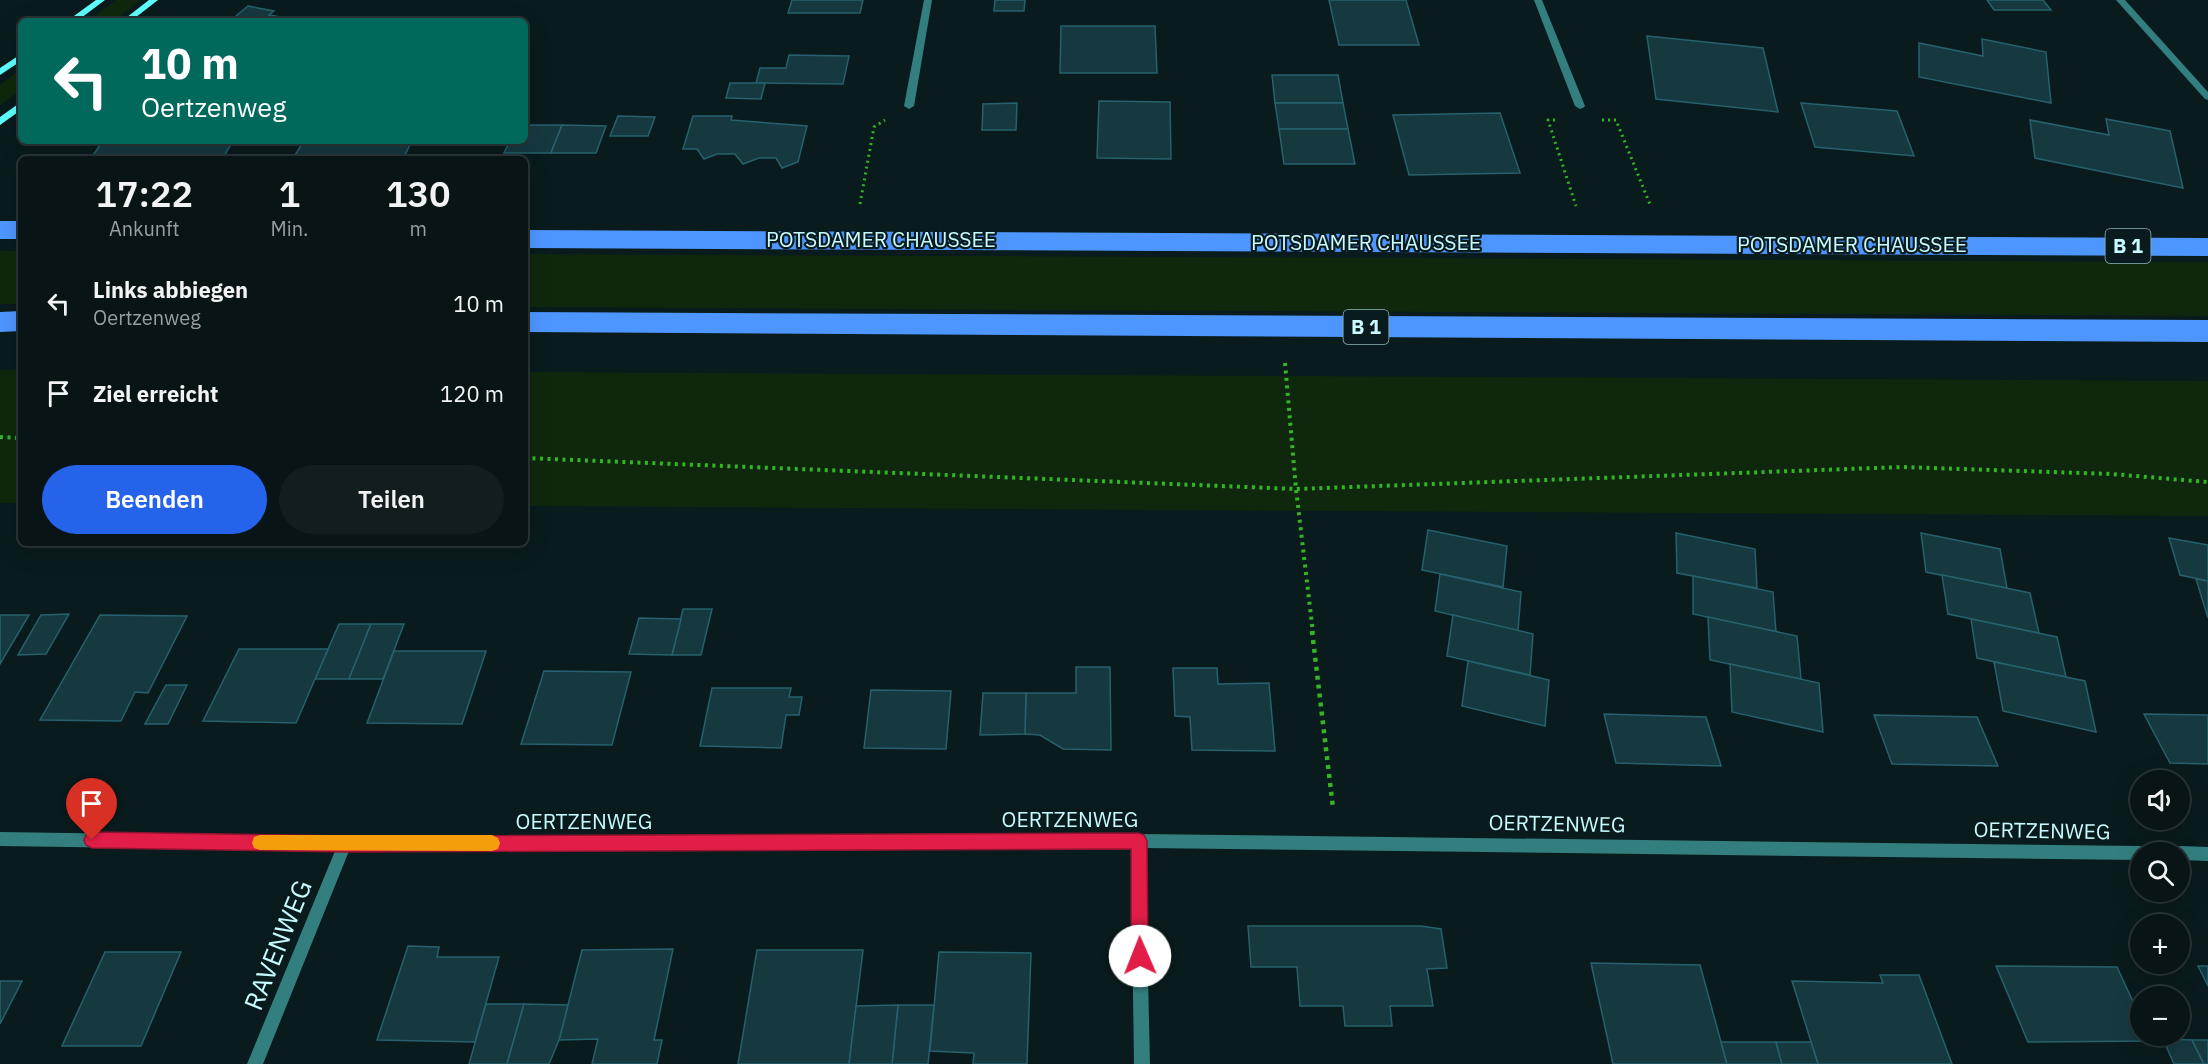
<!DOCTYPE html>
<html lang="de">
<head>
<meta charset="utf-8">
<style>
	:root { --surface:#081416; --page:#111d1f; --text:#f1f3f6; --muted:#989ea1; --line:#293335; --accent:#2563eb }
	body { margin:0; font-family:"IBM Plex Sans",sans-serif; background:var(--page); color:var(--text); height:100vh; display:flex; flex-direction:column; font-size:22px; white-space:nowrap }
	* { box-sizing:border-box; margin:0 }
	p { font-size:20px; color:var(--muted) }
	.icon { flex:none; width:33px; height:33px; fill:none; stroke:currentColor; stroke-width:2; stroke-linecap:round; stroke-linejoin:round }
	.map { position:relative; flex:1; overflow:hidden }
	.details { position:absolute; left:18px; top:156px; width:510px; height:390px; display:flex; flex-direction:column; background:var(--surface); border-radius:9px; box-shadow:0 6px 24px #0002,0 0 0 2px var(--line) }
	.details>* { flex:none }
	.hud { position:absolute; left:18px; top:18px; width:510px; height:126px; border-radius:9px; box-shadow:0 6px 24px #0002,0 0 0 2px var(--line); background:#00695c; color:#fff; overflow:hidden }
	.controls { position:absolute; left:2130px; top:770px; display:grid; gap:12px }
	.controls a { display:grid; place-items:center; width:60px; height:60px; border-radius:50%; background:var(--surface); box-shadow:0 6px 24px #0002,0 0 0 2px var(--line); font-size:30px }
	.pin { position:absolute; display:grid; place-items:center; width:51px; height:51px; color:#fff; margin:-62px -26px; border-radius:50% 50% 50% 0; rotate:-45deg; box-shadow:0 0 6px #0007 }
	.pin .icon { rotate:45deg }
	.me { position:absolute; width:66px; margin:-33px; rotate:359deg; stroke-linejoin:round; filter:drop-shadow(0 0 4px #0008) }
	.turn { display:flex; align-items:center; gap:21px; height:126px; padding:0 24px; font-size:27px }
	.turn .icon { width:78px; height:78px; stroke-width:2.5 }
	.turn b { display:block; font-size:42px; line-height:51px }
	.eta { display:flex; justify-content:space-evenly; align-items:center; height:102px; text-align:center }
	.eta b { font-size:36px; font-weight:600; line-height:42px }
	.button { display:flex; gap:12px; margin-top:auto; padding:12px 24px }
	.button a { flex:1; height:69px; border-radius:36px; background:var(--accent); color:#fff; font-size:24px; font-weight:600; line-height:69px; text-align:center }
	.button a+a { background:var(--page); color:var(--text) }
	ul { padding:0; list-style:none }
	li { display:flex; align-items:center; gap:18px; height:90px; padding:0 24px }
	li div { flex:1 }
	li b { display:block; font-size:22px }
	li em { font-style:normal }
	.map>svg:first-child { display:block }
	.green { fill:#0f280d }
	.building { fill:#16383f; stroke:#26616d; stroke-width:1.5 }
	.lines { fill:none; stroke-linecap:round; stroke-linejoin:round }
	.path-far2 { stroke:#34b426; stroke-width:3; stroke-dasharray:2 4; stroke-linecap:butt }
	.path-far1 { stroke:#34b426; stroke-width:4; stroke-dasharray:3 4.5; stroke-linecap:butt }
	.path { stroke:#34b426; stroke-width:4.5; stroke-dasharray:4 5; stroke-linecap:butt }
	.minor { fill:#337f7f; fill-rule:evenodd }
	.secondary { fill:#5efffd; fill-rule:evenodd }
	.primary { fill:#4e96ff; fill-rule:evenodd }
	.route { fill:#e11d48; stroke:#92132f; stroke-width:1.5 }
	.slow { fill:#f59e0b }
	.labels { text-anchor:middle; stroke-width:4.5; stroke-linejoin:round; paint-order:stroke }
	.shield { fill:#0a1b1d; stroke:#8eb8bb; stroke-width:1.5 }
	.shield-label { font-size:20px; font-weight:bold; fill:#c7fbff }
	.street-label { font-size:21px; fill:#c7fbff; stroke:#0a1b1d }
	.near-street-label { font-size:26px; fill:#c7fbff; stroke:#0a1b1d }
</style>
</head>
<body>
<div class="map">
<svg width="2208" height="1064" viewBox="0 0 2208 1064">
	<rect width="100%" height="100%" fill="#0a1b1d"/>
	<g class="green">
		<path d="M117 0H141L113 21H88Z"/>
		<path d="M21 69V90L0 105V85Z"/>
		<rect x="0" y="251" width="21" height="53"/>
		<path d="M525 254 2208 262V316L525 307Z"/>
		<rect x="0" y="370" width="21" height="133"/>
		<path d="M525 372 2208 381V516L525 506Z"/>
	</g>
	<g class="building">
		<path d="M792 0H863L860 13H788Z"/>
		<path d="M995 0H1025L1024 11H994Z"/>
		<path d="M1329 0H1406L1419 45H1339Z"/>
		<path d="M1987 0H2043L2051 10H1994Z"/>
		<path d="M248 6 274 11 269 15 299 20 230 21Z"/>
		<path d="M1061 26H1155L1157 73H1060Z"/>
		<path d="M1647 36 1763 48 1778 112 1656 99Z"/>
		<path d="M1982 39 2046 52 2051 103 1919 77V43L1983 56Z"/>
		<path d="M789 55 849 56 843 84 756 83 760 68H786Z"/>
		<path d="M1272 75H1338L1343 103H1275Z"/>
		<path d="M730 83H765L761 99 726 98Z"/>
		<path d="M1099 101 1170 102 1171 159 1097 158Z"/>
		<path d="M1017 103 1016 130H982L983 104Z"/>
		<path d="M1275 103H1343L1348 129H1279Z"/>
		<path d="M1801 103 1897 111 1914 156 1815 147Z"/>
		<path d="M1500 113 1520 173 1409 175 1393 115Z"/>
		<path d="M618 116 655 117 648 136H610Z"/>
		<path d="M693 116H732L731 120 807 126 798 162 782 168 776 158H759L743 164 735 154H717L704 159 697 149H683Z"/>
		<path d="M2106 119 2170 131 2183 188 2035 158 2030 120 2109 135Z"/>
		<path d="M525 125H562L551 153H504L510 141H525Z"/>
		<path d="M562 125 606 126 596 153H551Z"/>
		<path d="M1279 129H1348L1355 164H1284Z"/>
		<path d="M115 141H188L186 143H113Z"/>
		<path d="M304 141H412L403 159H331L333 156 295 155Z"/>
		<path d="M232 143 222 159H90L101 144Z"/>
		<path d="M1428 530 1507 546 1503 587 1422 570Z"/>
		<path d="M1676 533 1755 549 1757 588 1677 573Z"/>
		<path d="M1921 533 2000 549 2007 588 1926 572Z"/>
		<path d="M2169 538 2208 545V581L2180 575Z"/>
		<path d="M1440 574 1521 592 1518 631 1435 611Z"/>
		<path d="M1942 575 2030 593 2039 633 1948 614Z"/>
		<path d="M1693 576 1773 592 1776 632 1693 614Z"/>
		<path d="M2196 579 2208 581V618Z"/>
		<path d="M683 609H712L701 655H672Z"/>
		<path d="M69 614 46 654 18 655 41 615Z"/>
		<path d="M0 615H29L0 664Z"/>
		<path d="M100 615 187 616 148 693 135 692 121 721 40 720Z"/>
		<path d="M1453 615 1533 634 1530 675 1447 656Z"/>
		<path d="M1708 617 1797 636 1801 679 1710 660Z"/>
		<path d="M639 618 681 619 672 655 629 654Z"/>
		<path d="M1971 619 2057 637 2066 677 1977 658Z"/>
		<path d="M339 624H371L349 679H315Z"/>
		<path d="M371 624H404L383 679H349Z"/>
		<path d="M239 649H328L296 723 203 721Z"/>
		<path d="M394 651H486L462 724 367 723Z"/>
		<path d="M1468 661 1549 680 1545 726 1462 706Z"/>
		<path d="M1994 662 2085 681 2096 732 2003 711Z"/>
		<path d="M1730 664 1819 683 1823 732 1732 712Z"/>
		<path d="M1076 667H1110L1111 750 1063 749 1040 735 1025 734 1026 693H1076Z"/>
		<path d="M1173 668H1217L1218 684 1269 683 1275 751 1192 750 1190 717 1175 716Z"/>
		<path d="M544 671 631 672 612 745 521 744Z"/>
		<path d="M166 685H187L168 724H145Z"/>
		<path d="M712 688H791L789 697H802L799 715H786L781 748 700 746Z"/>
		<path d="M871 690 951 691 946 749 864 748Z"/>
		<path d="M983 693H1026L1025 734 980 735Z"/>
		<path d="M1604 714 1706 717 1721 766 1616 763Z"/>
		<path d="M2144 714 2208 715V764L2170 763Z"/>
		<path d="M1874 715 1977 717 1998 766 1892 764Z"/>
		<path d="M1248 926H1421L1441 929 1447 968 1427 969 1433 1006H1390L1392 1026H1345L1343 1006H1300L1297 967H1251Z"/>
		<path d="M408 946 439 947 437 957H499L475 1042 377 1040Z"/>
		<path d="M673 949 654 1040H662L657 1064H592L598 1039 559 1040 582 950Z"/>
		<path d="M757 950H863L849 1064H738Z"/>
		<path d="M105 952H181L141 1046H62Z"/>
		<path d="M939 952 1031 953 1027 1064H973L974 1053 930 1051Z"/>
		<path d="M1591 963 1700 965 1727 1064H1613Z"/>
		<path d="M1996 966 2117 967 2140 1017V1035H2149L2152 1041 2028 1042Z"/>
		<path d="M2198 966H2208V986Z"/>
		<path d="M1880 975H1919L1952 1064H1818L1792 981 1883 983Z"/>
		<path d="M0 981H22L0 1024Z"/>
		<path d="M486 1004H524L507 1064H469Z"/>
		<path d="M524 1004 568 1005 559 1040 549 1064H507Z"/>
		<path d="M898 1005H934L928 1064H892Z"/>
		<path d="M898 1005 892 1064H849L856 1006Z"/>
		<path d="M2163 1039 2192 1040 2204 1064H2174Z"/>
		<path d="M2192 1040H2208V1064H2204Z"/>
		<path d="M1721 1042H1776L1782 1064H1727Z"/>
		<path d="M1776 1042H1811L1818 1064H1782Z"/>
	</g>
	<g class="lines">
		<g class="path-far2">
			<path d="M1555 120H1548L1576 206"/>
			<path d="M1602 120H1616L1651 207"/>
			<path d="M860 204 874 127 885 120"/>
		</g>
		<g class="path-far1">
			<path d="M1285 363 1296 489 1313 633"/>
			<path d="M0 437 21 438"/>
			<path d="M525 458 1296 489 1903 467 2111 474 2208 482"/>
		</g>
		<path class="path" d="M1312 631 1333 808"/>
		<g class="minor">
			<path d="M924 0H932L914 106 909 109 904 106Z"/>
			<path d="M1534 0H1542L1585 106 1583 108 1580 109 1575 106Z"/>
			<path d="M2116 0H2125L2208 92V100L2205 99Z"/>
			<path d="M0 832 345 837 1138 834 2140 846 2145 848 2147 852H2140V860L1145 848 1150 1064H1134L1131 848 349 851 263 1064H247L335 851 0 846Z"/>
			<path d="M2180 846 2208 847V861L2180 860V852H2173L2175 848Z"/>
		</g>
		<g class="secondary">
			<path d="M96 0H105L77 21H67Z"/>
			<path d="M149 0H158L131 21H122Z"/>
			<path d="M21 54V61L0 75V68Z"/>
			<path d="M21 102V110L0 125V117Z"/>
		</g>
		<g class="primary">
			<rect x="0" y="221" width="21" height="18"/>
			<path d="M525 230 2208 238V256L525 248Z"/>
			<path d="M21 311V331L0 332V312Z"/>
			<path d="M525 312 2208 320V342L525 332Z"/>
		</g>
	</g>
	<path class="route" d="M92 832 345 836 1138 833 1144 835 1147 841 1148 956 1146 962 1140 964 1134 962 1131 956V849L345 852 92 848 86 845 84 840 86 835Z"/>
	<path class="slow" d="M260 835H492L498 838 500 843 498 849 492 851 260 850 254 848 252 843 254 837Z"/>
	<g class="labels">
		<g class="shield">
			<rect x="2105.5" y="229" width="45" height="34" rx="4.5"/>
			<rect x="1343.5" y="310" width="45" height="34" rx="4.5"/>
		</g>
		<g class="shield-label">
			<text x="2128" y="253">B 1</text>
			<text x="1366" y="334">B 1</text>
		</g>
		<g class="street-label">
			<text x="881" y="247">POTSDAMER CHAUSSEE</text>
			<text x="1366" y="250">POTSDAMER CHAUSSEE</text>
			<text x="1852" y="252">POTSDAMER CHAUSSEE</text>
			<text x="1070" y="827">OERTZENWEG</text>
			<text x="584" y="829">OERTZENWEG</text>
			<text transform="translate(1557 824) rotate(1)" y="7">OERTZENWEG</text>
			<text transform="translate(2042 831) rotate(1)" y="7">OERTZENWEG</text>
		</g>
		<g class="near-street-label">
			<text transform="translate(278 945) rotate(-68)" y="9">RAVENWEG</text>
		</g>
	</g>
</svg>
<div class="controls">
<a><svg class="icon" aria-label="sound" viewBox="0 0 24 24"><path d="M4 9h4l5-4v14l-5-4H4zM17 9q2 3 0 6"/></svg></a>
<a><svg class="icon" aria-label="search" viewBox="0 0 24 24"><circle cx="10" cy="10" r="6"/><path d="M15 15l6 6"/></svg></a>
<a>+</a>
<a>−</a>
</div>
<div class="pin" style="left:92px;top:840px;background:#d93025"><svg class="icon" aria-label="arrive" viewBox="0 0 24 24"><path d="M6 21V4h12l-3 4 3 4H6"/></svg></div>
<svg class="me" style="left:1140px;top:956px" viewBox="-20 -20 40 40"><circle r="19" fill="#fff"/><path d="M0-13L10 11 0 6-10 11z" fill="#e11d48"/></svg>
<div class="hud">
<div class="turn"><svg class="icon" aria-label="left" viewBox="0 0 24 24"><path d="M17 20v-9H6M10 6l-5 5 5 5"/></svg><div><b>10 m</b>Oertzenweg</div></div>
</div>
<section class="details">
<div class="eta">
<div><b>17:22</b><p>Ankunft</p></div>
<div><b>1</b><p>Min.</p></div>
<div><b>130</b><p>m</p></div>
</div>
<ul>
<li><svg class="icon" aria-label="left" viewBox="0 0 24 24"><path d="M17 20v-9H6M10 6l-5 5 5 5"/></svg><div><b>Links abbiegen</b><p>Oertzenweg</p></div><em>10 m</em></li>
<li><svg class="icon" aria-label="arrive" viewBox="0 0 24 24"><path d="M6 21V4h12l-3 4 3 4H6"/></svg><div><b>Ziel erreicht</b></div><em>120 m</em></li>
</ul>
<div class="button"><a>Beenden</a><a>Teilen</a></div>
</section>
</div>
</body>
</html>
